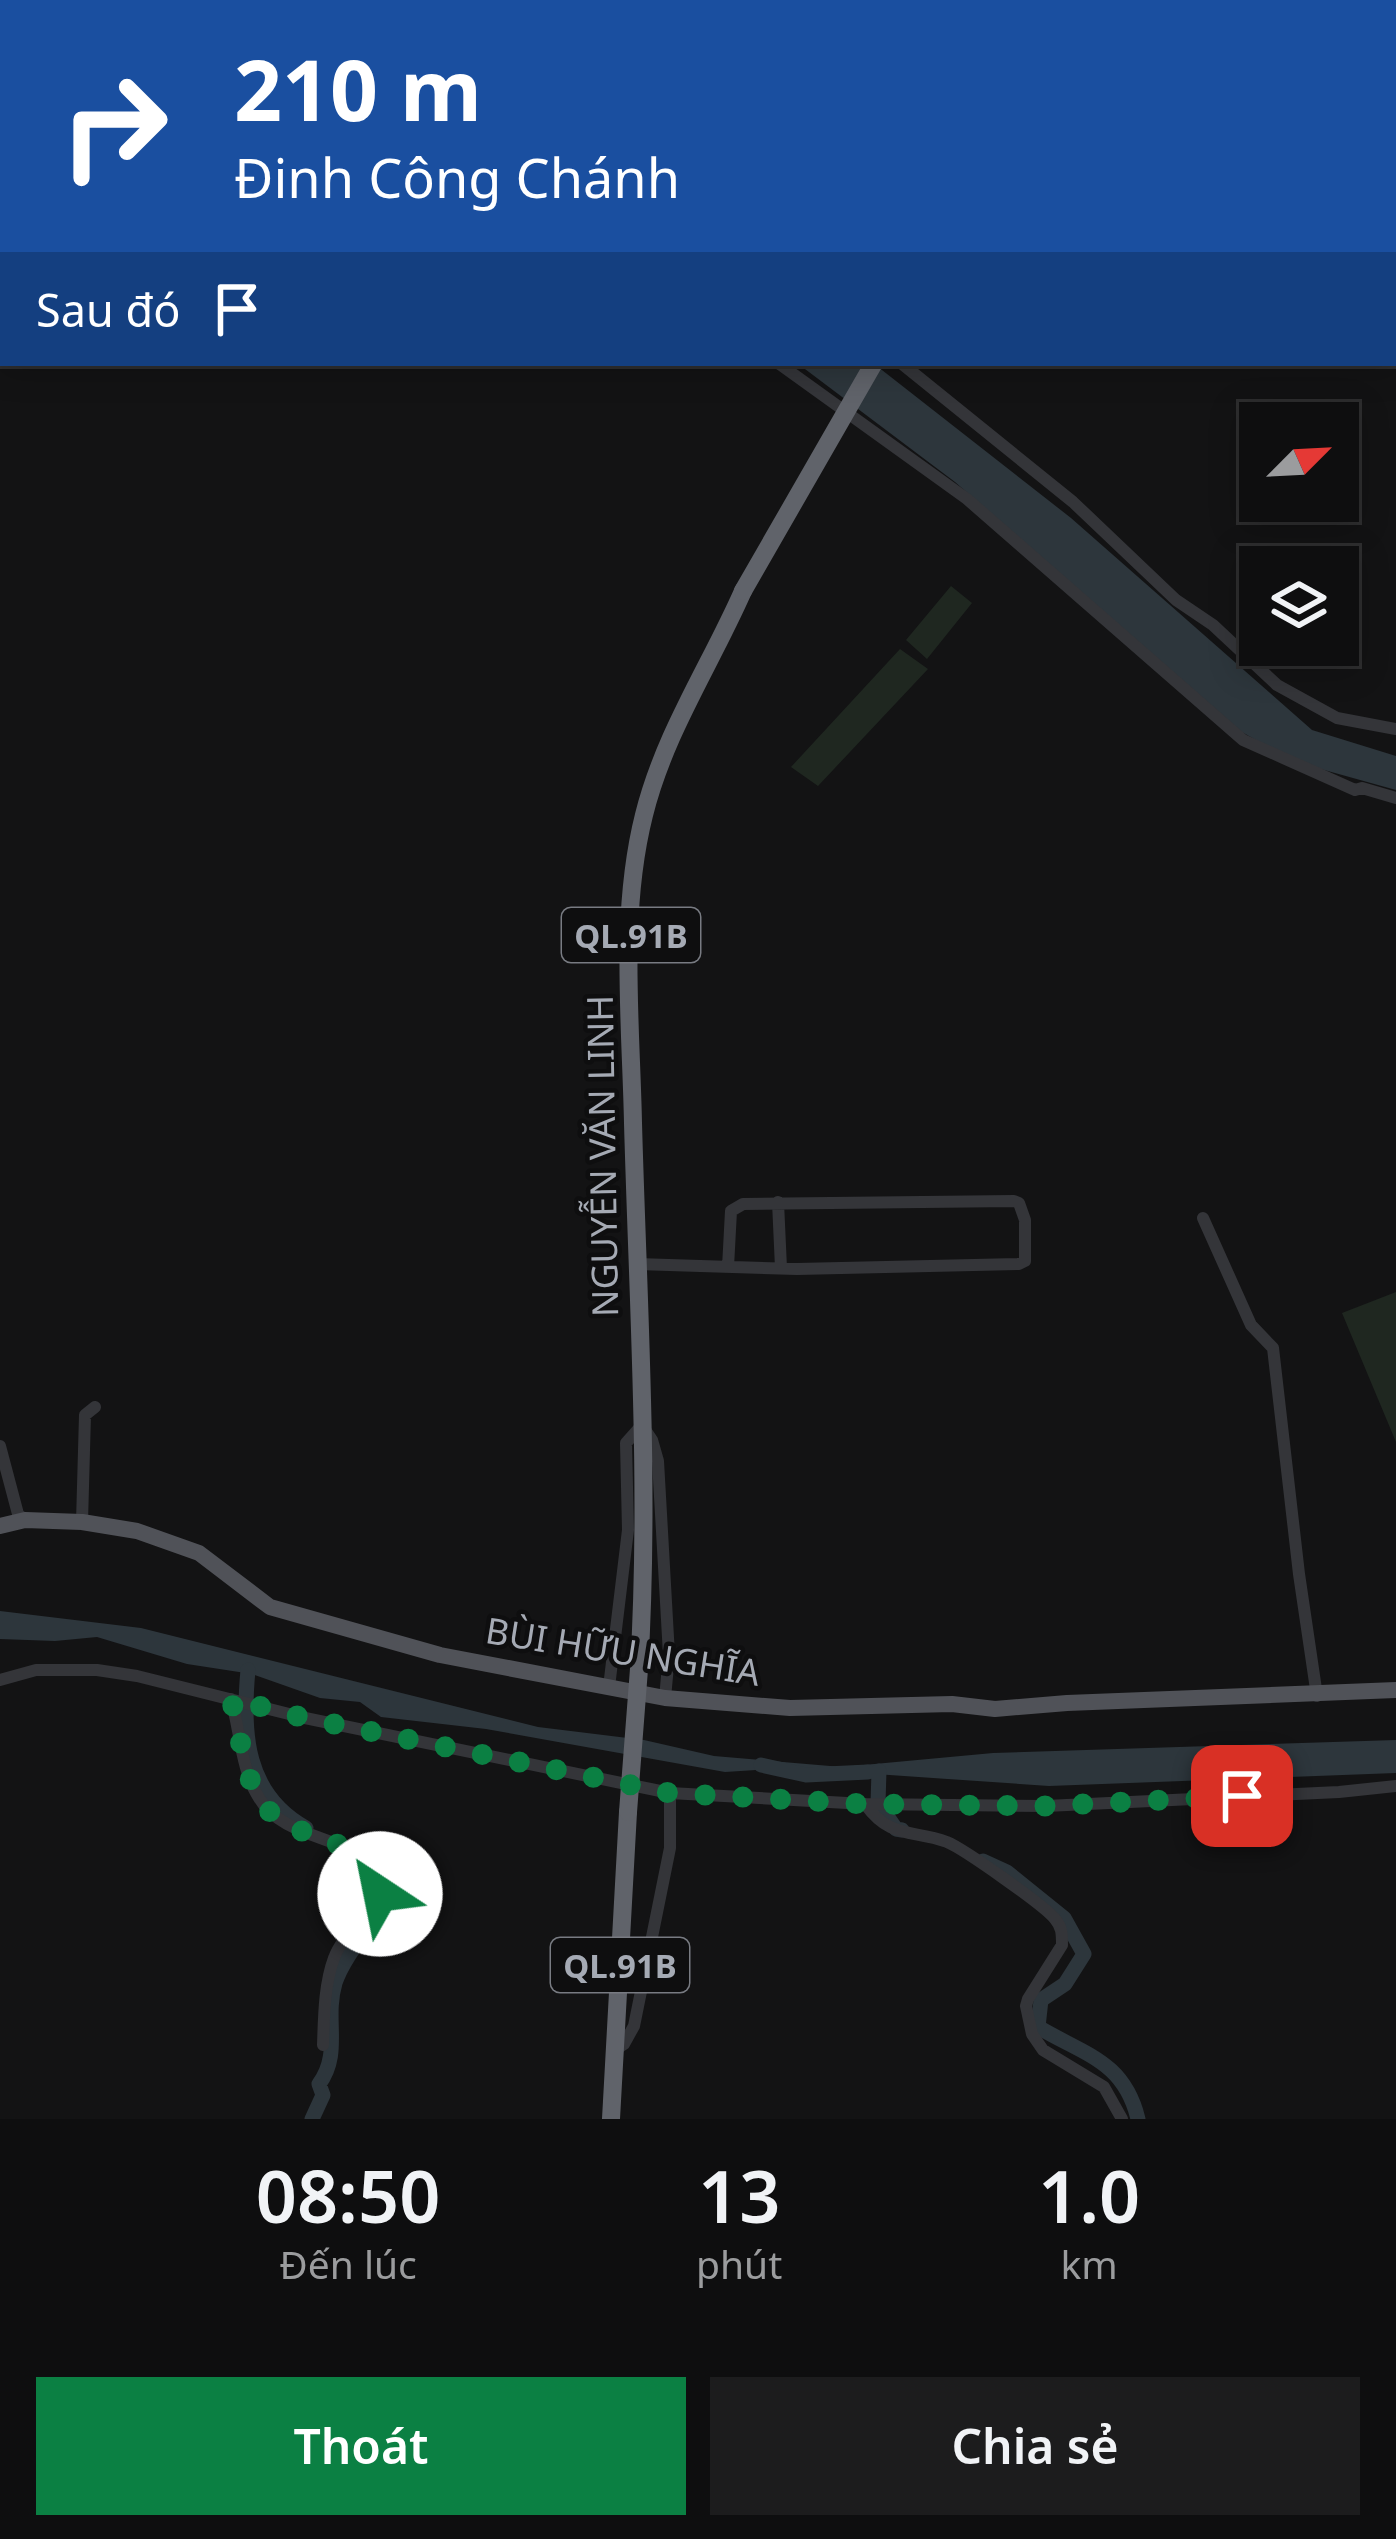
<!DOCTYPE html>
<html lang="vi">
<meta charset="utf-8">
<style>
body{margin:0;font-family:"Noto Sans",sans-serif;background:#1c1c1d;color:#f1f3f6;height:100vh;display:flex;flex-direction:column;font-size:45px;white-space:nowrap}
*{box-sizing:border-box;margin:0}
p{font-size:39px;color:#9b9c9e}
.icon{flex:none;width:66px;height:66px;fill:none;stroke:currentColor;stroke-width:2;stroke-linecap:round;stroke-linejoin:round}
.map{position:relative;height:2119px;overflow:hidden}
.details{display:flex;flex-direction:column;background:#0e0e0f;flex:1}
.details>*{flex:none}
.top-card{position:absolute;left:0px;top:0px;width:1398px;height:366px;box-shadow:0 6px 30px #0003,0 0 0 3px #2e2e2f;background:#1a4fa0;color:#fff;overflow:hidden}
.needle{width:78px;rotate:66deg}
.tools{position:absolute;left:1239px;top:402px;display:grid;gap:24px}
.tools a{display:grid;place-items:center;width:120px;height:120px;border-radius:0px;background:#0e0e0f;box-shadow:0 6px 30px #0003,0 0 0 3px #2e2e2f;font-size:60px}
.pin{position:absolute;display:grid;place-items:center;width:102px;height:102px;color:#fff;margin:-51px;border-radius:24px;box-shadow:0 6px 18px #0006}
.me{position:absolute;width:132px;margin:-66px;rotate:326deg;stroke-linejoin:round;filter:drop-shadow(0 0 9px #0008)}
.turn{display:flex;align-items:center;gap:42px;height:252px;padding:0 36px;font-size:54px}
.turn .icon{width:156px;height:156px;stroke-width:2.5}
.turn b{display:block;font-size:84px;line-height:102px}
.then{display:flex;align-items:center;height:114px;padding:0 36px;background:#0003;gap:24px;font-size:45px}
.eta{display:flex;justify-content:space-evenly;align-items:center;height:204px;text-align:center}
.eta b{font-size:72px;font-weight:600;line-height:84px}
.button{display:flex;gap:24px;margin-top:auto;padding:24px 36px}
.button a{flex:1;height:138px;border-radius:0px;background:#0b8043;color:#fff;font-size:48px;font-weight:600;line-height:138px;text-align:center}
.button a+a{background:#1c1c1d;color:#f1f3f6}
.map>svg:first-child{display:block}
.green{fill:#1f2720}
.water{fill:#2d363c}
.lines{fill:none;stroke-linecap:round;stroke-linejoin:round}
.canal{stroke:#2d363c;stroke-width:9}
.river{stroke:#2d363c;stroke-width:15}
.minor{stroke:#343539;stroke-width:12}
.major{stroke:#505258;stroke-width:16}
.highway{stroke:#60636a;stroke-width:18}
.highway-bridge{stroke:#60636a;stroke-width:18}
.route{stroke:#0b8043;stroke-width:21;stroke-dasharray:0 37.8}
.labels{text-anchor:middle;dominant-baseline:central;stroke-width:9;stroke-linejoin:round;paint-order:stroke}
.shield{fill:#0e0e0f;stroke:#787b82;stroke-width:3}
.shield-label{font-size:33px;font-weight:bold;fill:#a5aab4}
.street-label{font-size:36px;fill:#a5aab4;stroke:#0e0e0f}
</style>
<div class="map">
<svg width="1396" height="2119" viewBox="0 0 1396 2119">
<rect width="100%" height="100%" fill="#131314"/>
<!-- green -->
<path class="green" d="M951,586L972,603L927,659L906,640Z
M900,649L928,669L818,786L791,767Z
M1396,1292V1442L1342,1313Z"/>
<!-- water -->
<path class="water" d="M797,363H873L1071,518L1312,730L1396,756V790L1292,761L1242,732L955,482Z
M0,1611L141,1628L538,1727L644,1740L714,1756L842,1767L993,1753L1396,1740V1773L1049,1786L788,1768L725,1772L486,1729L381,1717L360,1702L320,1698L252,1674L187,1664L97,1637L55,1641L0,1639Z"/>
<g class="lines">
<!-- canal -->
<path class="canal" d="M1014,3L1016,0
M1223,3V0"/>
<!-- river -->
<path class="river" d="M248,1670C242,1733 245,1794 306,1828
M761,1765L806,1775L868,1772
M879,1771L878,1803L896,1829L902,1830
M983,1861L1007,1872L1064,1918L1084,1954L1065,1984L1041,2000L1038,2027C1085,2055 1124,2061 1138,2119
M312,2119L323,2095L319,2084C342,2053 324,2020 335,1983C346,1950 379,1920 395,1886L384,1865L365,1857"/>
<!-- minor -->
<path class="minor" d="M275,0L279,3
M414,0L416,3
M778,363L967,499L1243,740L1355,790L1362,788L1396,798
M901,363L1073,502L1176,600L1213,625L1277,685L1337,718L1396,729
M778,1202L781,1268
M1203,1218L1251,1325L1273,1348L1299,1574L1317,1696
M637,1264L797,1269L1019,1264L1025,1261V1220L1019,1203L1014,1201L743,1204L731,1211L728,1267
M0,1446L18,1514L25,1520
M82,1522L85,1415L95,1407
M0,1680L36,1670H97L137,1676L305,1718L670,1793L865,1804L1046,1806L1339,1792L1396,1786
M609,1687L628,1530L626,1443L642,1425L652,1440L658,1461L669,1655L665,1698
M231,1699C240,1730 241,1770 259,1798C285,1843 359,1835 384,1877C384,1903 344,1930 334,1958C324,1985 324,2017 323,2045
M865,1804C891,1840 912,1829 947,1842C964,1849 1045,1906 1055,1919C1062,1927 1062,1934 1062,1945L1028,1999L1026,2006L1032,2034L1043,2050L1104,2087L1122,2119
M615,2050L624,2044L634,2026L670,1848V1793"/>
<!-- major -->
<path class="major" d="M0,1526L25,1520L82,1522L137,1531L199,1553L270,1607L440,1655L665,1698L790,1708L952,1704L995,1709L1067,1703L1396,1690"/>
<!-- highway -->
<path class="highway" d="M1084,3L1086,0
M639,1669C650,1488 638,1305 633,1123C631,1023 619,914 644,815C664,734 710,666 743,591
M611,2119L628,1812"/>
<!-- highway-bridge -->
<path class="highway-bridge" d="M743,591L874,363
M628,1812L639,1669"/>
</g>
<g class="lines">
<!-- route -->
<path class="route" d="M380,1894L384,1877C359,1835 285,1843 259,1798C242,1770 240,1730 231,1699L305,1718L670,1793L865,1804L1046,1806L1242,1796"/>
</g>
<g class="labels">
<!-- shield labels -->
<g class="shield">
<rect x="562" y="908" width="138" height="54" rx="9"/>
<rect x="551" y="1938" width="138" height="54" rx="9"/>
</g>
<g class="shield-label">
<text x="631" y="935">QL.91B</text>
<text x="620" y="1965">QL.91B</text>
</g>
<!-- street labels -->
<g class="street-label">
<text transform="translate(602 1156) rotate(-91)">NGUYỄN VĂN LINH</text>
<text transform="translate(623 1651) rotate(9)">BÙI HỮU NGHĨA</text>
</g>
</g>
</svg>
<div class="tools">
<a><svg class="needle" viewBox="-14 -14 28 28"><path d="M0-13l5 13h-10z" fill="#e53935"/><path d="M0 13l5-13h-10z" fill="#9b9c9e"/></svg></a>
<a><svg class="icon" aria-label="layers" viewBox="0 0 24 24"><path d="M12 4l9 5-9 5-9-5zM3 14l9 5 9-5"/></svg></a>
</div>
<div class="pin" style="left:1242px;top:1796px;background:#d93025"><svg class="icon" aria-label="arrive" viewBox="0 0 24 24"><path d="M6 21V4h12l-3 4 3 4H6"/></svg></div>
<svg class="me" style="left:380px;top:1894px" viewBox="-20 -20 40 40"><circle r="19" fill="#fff"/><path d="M0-13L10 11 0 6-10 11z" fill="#0b8043"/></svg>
<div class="top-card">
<div class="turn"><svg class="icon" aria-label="right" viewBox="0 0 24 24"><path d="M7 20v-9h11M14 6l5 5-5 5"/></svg><div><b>210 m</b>Đinh Công Chánh</div></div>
<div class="then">Sau đó<svg class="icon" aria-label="arrive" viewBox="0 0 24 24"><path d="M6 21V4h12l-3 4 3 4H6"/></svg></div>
</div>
</div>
<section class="details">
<div class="eta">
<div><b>08:50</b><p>Đến lúc</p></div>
<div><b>13</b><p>phút</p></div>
<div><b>1.0</b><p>km</p></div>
</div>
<div class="button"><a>Thoát</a><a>Chia sẻ</a></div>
</section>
